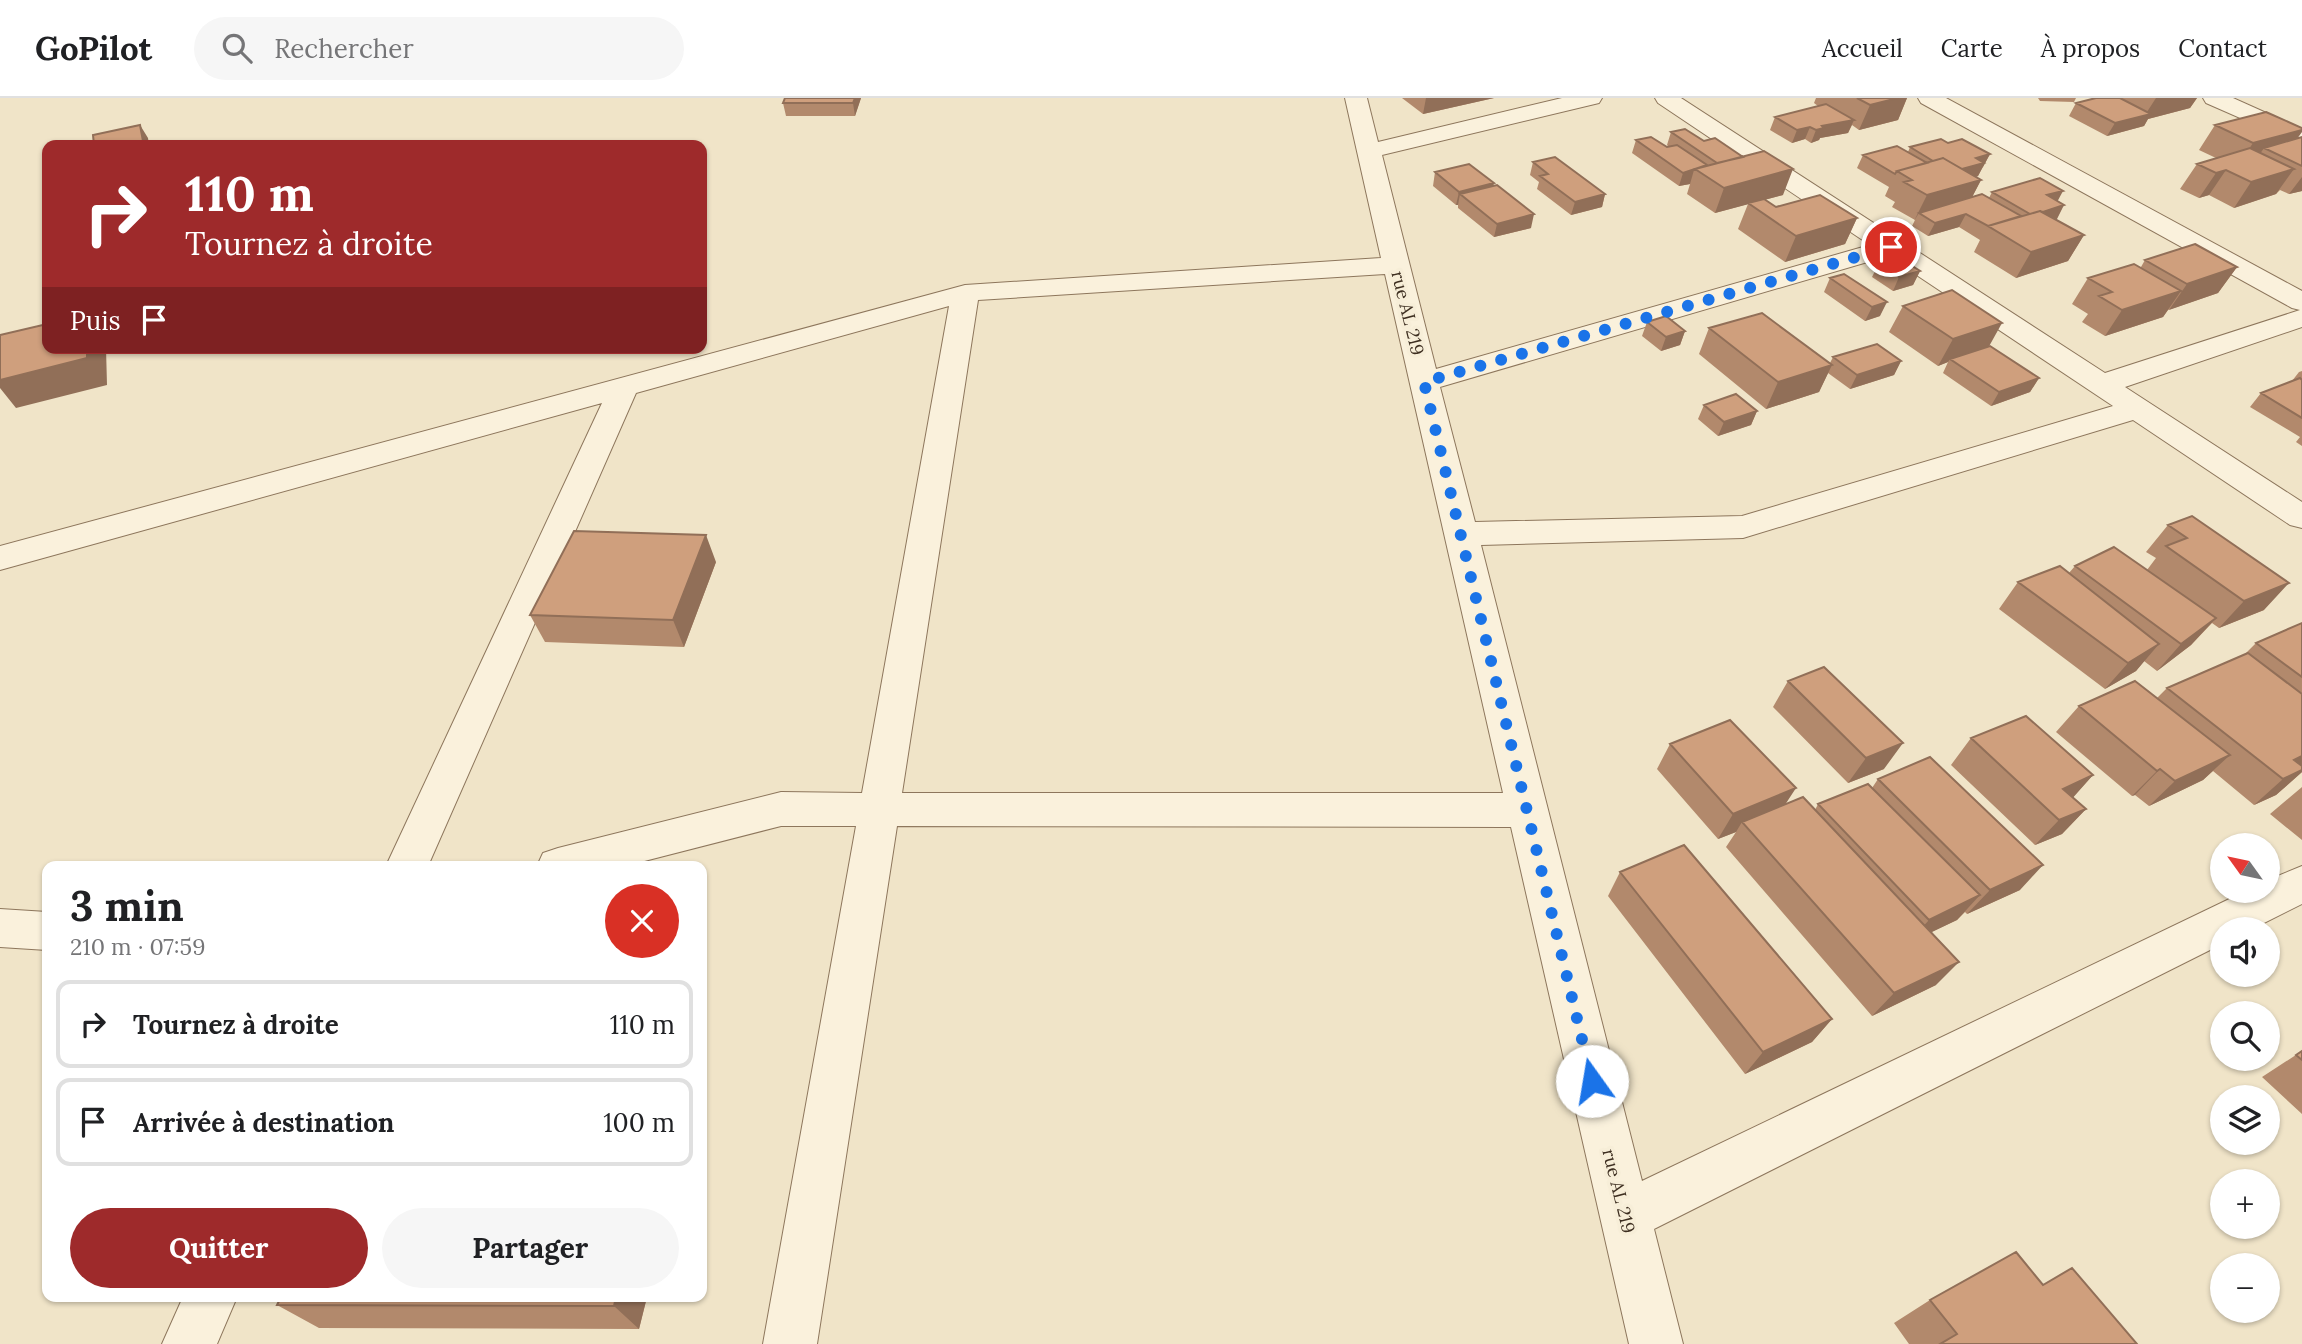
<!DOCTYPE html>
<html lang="fr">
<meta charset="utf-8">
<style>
body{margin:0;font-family:Lora,serif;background:#f6f6f6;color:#202124;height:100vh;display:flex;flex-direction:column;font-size:26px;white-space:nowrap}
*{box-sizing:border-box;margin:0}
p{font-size:23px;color:#757577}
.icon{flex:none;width:38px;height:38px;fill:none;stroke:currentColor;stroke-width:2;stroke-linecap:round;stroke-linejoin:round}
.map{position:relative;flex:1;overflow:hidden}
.details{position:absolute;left:42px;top:763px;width:665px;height:441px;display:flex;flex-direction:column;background:#fff;border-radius:14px;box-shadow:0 2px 5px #0004}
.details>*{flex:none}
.hud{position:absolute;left:42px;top:42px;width:665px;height:214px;border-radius:14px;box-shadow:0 2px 5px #0004;background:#9e2a2b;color:#fff;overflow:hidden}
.needle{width:46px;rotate:303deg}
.buttons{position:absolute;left:2210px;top:735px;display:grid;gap:14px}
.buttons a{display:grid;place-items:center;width:70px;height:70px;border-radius:50%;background:#fff;box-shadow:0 2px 5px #0004;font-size:35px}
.pin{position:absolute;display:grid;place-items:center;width:60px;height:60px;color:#fff;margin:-30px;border:4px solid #fff;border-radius:50%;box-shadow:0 2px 7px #0007}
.me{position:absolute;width:77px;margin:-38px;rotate:347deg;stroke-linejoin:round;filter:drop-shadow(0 0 5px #0008)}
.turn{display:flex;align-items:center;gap:24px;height:147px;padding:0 28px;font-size:32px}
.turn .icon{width:91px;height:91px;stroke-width:2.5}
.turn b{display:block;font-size:49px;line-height:60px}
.then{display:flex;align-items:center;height:66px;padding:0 28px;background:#0003;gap:14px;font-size:26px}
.round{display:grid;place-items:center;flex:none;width:74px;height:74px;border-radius:37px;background:#f6f6f6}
.overview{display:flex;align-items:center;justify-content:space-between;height:119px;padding:0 28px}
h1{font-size:42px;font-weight:700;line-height:52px}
.action{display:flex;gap:14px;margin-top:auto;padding:14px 28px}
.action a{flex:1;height:80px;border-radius:42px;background:#9e2a2b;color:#fff;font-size:28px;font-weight:700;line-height:80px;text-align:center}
.action a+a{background:#f6f6f6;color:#202124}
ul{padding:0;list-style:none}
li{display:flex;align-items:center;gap:21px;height:88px;margin:0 14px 10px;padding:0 14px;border:4px solid #e0e0e0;border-radius:14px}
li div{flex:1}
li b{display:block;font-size:26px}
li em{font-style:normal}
header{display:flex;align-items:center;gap:42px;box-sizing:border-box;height:98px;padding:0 35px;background:#fff;border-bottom:2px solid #e0e0e0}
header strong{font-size:33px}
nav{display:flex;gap:38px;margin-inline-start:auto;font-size:24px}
.search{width:490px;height:63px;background:#f6f6f6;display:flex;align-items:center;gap:18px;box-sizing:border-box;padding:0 24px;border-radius:38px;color:#757577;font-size:26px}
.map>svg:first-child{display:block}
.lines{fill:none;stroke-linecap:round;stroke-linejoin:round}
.street-casing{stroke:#8d765c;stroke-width:2}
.street{fill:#faf1dc;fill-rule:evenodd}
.wall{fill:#b2896c}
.shaded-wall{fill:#916f58}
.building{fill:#cf9f7d;stroke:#916f58;stroke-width:2}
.route{stroke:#1a73e8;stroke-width:12;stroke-dasharray:0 21.6}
.labels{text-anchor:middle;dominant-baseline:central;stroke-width:7;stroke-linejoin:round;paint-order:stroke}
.street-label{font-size:18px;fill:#3d2e20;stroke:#f7eed8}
</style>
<header>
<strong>GoPilot</strong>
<div class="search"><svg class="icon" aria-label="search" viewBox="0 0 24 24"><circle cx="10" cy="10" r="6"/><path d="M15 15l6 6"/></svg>Rechercher</div>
<nav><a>Accueil</a><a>Carte</a><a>À propos</a><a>Contact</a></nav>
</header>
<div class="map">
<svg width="2302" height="1246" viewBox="0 0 2302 1246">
<rect width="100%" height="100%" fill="#f0e4c8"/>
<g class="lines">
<!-- street casing -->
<g class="street-casing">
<path id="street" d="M1345,0H1367L1378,44L1562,0H1602L1599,5L1382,57L1436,271L1870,147L1658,5L1655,0H1681L2105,275L2300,212L2292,210L1921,5L1918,0H1946L2302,193V229L2125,289L2302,404V430L2290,427L2133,322L1743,440L1481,447L1642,1083L2246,793H2268V782L2302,768V806L2252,831H2222V846L1654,1131L1683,1246H1629L1511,729L897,728L817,1246H763L856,728H781L625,768H537L543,755L558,750L781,694L862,695L949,208L636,295L428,768H386L602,305L0,472V448L965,187L1381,160ZM1888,158L2113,308L1742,418L1475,424L1440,289ZM1385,176L1503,695H902L978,202Z
M2203,0H2233L2302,31V47L2206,5Z
M0,811L47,814V852L0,849Z
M183,1199H237L217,1246H162Z"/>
</g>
<!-- street -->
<use href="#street" class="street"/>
</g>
<!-- wall -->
<path class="wall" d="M861,0L855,18H786L783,5Z
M1402,0H1494L1423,16Z
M1816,0H1907L1898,22L1859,32L1852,27L1848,35L1820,40L1819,42L1811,45L1805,41L1792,45L1770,32L1775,19L1818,8L1814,5Z
M2038,0H2076L2074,4L2040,3Z
M2093,0H2197L2190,10L2148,21L2144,28L2107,38L2069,18L2076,5L2094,1Z
M2215,27L2297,40L2302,39V93L2289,96L2280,92L2276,96L2234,110L2209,97L2199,100L2180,91L2197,66L2216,60L2199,52Z
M1671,34L1783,97L1764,102L1776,109L1857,120L1845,146L1785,164L1738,131L1748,106L1715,115L1687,96L1690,86L1679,88L1632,55L1636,42L1667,49H1669L1667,47Z
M1948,45L1990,56L1983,69L1982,70L1978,78L1976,79L1981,82L1972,99L1989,100L1992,94L2057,103V121H2055L2084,137L2068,163L2016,180L1974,154L1980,142L1959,129L1928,138L1912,128L1915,122L1892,109L1895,104L1885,98L1889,89L1857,70L1863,57L1908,54L1910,49Z
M1533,64L1605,96L1602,109L1571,117L1537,91L1539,84L1530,77Z
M1435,74L1493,88L1531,130L1494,139L1458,110V107H1456L1433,88Z
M2145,162L2237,169L2218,195L2168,212L2163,219L2105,238L2082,224L2088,216L2072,206L2088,180L2141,169Z
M1879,165L1920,173L1913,187L1893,193L1872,179Z
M1844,176L1880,218L1865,223L1824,194L1830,180Z
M1903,208L1988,248L2039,280L2030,294L1991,308L1943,275L1948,264L1938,268L1889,234Z
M1647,224L1685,233L1680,247L1661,253L1642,238Z
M1709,230L1830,265L1833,259L1901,263L1894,277L1850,291L1828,275L1819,294L1766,311L1699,256Z
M2302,273V348L2296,344L2300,339L2250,309L2261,295L2292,283L2299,274Z
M1704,307L1757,313L1751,327L1718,338L1698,321Z
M2192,418L2264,512L2219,530L2212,525L2191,547L2157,573L2144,563L2136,573L2105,591L1999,511L2018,484L2069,475L2075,468L2147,472L2156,460L2146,454L2168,427Z
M716,464L684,549L545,544L530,517Z
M2302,525V674L2276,697L2254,707L2213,673L2203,682L2149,708L2135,697L2132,698L2056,634L2079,608L2157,600L2167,590L2244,557L2256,545Z
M1788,583L1884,671L1848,685L1773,609Z
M1971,640L2093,677L2073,699L2086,711L2062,736L2035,747L1951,667Z
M1670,646L1786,706L1815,712L1818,706L1872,690L1878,681L2020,792L1967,816L1965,814L1957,822L1931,834L1936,887L1872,918L1726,749L1736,734L1718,741L1657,671Z
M2302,689V742L2270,716Z
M1620,774L1832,921L1812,944L1745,976L1608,798Z
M2302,953V1016L2262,979Z
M2043,1186L2137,1246H1909L1894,1225L1930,1202Z
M647,1199L639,1231L319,1230L277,1207Z"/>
<!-- shaded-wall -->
<path class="shaded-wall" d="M855,0H861L855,18L853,5Z
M1426,0H1494L1423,16Z
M1898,0H1907L1898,22L1859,32L1870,7Z
M2156,0H2197L2190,10L2148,21L2144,28L2107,38L2115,25L2145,17Z
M1854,22L1848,35L1820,40L1819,42L1811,45L1816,32L1822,28Z
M140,27L148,40L149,47H125Z
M1810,29L1805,41L1792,45L1797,32Z
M2302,32V34L2286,56L2264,50L2253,66L2236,70L2253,45Z
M1990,56L1978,78L1946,87L1952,73L1976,60Z
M1793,71L1783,97L1715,115L1724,90Z
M2294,71L2276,96L2234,110L2251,84Z
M1694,72L1690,86L1679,88L1683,75Z
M2226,72L2209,97L2199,100L2216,75Z
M2302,79V93L2289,96Z
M1981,82L1968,107L1919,115L1914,123L1927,97Z
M1494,85L1491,99L1460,96L1458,107H1456L1459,94Z
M2063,93L2056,106L2047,97Z
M1605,96L1602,109L1571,117L1575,104Z
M2064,107L2057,121L2025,130L2032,117Z
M1534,116L1531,130L1494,139L1497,126Z
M1966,116L1959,129L1928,138L1935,125Z
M1857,120L1845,146L1785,164L1796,138Z
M2084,137L2068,163L2016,180L2031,154Z
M2237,169L2218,195L2169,212L2187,186Z
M1920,173L1913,187L1893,193L1899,179Z
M2181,193L2163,219L2105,238L2122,212Z
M1887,204L1880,218L1865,223L1872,209Z
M2002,225L1987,252L1950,261L1948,264L1938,268L1953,241Z
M1685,233L1680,247L1661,253L1666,239Z
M87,250H106L107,287L16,310L0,290V282Z
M1901,263L1894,277L1850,291L1857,277Z
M1832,267L1819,294L1766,311L1778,284Z
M2039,280L2030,294L1991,308L1999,294Z
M1757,313L1751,327L1718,338L1724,324Z
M706,437L716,464L684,549L673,522Z
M2289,485L2264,512L2219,530L2244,503Z
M2216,520L2191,547L2157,573L2181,546Z
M2159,546L2136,573L2105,591L2128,565Z
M1903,645L1884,671L1848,685L1866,660Z
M2230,657L2203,682L2149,708L2175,683Z
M2302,658V669L2294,662Z
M2160,671L2135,697L2132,698L2157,673Z
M2302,672V674L2276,697L2254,707L2283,681Z
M2093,677L2070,703L2063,691Z
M1796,690L1779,716L1742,724L1736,734L1718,741L1733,716Z
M2086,711L2062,736L2035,747L2059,722Z
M2043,767L2020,792L1967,816L1990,792Z
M1980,797L1957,822L1907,846L1929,822Z
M1959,864L1936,887L1872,918L1894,895Z
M1832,921L1812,944L1745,976L1763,954Z
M616,1199H647L639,1231L614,1208Z"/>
<!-- building -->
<path class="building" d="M785,0H855L853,5H783Z
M1857,0H1898L1870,7Z
M2096,0H2120L2151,16L2115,25L2076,5Z
M1826,6L1854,22L1822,28L1824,30L1816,32L1810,29L1797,32L1775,19Z
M2266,14L2302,30V32L2253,45L2215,27Z
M140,27L143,43L125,47H94L93,37Z
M1685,31L1704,43L1715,40L1743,59L1717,65L1671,34Z
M1651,39L1667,49L1677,47L1707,67L1683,75L1636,42Z
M2302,39V68L2264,50Z
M1941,41L1948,45L1962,41L1990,56L1976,60L1984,65L1962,71L1943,60L1933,63L1910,49Z
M1897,48L1927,65L1897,73L1895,76L1863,57Z
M2250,50L2294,71L2251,84L2226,72L2216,75L2197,66Z
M1764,53L1793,71L1724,90L1695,71Z
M1555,59L1605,96L1575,104L1540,78L1548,76L1533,64Z
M1943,60L1981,82L1927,97L1904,84L1912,82L1897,73Z
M1469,66L1494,85L1459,94L1435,74Z
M2040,80L2063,93L2047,97L2064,107L2043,114L2040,113L2030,116L1992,94Z
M1497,87L1534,116L1497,126L1460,96Z
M1982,96L2021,118L1988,128L1966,116L1935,125L1919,115Z
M1820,97L1857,120L1796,138L1748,105L1764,101L1776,109Z
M2040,113L2084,137L2031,154L1988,128Z
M2195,146L2237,169L2187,186L2145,162Z
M1898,159L1920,173L1899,179L1879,165Z
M2134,166L2181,193L2122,212L2099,198L2112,194L2088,180Z
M1844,176L1887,204L1872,209L1830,180Z
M1952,192L2002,225L1953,241L1903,208Z
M1762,215L1832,267L1778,284L1709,230Z
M1666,218L1685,233L1666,239L1647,224Z
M47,226V250H87V260L0,282V237Z
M1877,246L1901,263L1857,277L1833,259Z
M1990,248L2039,280L1999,294L1950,261Z
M2300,280L2302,282V320L2261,295Z
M1736,296L1757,313L1724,324L1704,307Z
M2192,418L2289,485L2244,503L2166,448L2187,440L2168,427Z
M574,433L706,437L673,522L530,517Z
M2114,449L2216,520L2181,546L2075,468Z
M2060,468L2159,546L2128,565L2018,484Z
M2302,525V579L2256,545Z
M2248,555L2302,596V658L2294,662L2302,668V672L2283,681L2167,590Z
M1824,569L1903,645L1866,660L1788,583Z
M2135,583L2230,657L2175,683L2160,671L2157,673L2079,608Z
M2026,618L2093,677L2063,691L2086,711L2059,722L1971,640Z
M1730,622L1796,690L1733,716L1670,646Z
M1930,659L2043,767L1990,792L1878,681Z
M1868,686L1980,797L1929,822L1818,706Z
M1803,699L1959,864L1894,895L1742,724Z
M1684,747L1832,921L1763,954L1620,774Z
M2302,953V962L2296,957Z
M2016,1154L2043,1187L2072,1170L2137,1246H1940L1957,1236L1930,1202Z
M281,1199H616L614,1208L277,1207Z"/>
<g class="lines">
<!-- route -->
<path class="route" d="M1592,983L1424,284L1891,149"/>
</g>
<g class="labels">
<!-- street labels -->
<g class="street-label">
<text transform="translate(1408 215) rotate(76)">rue AL 219</text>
<text transform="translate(1619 1093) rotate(76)">rue AL 219</text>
</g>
</g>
</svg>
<div class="buttons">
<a><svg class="needle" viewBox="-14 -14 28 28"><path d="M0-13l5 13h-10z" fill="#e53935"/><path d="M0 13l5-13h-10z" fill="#757577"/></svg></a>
<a><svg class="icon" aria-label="sound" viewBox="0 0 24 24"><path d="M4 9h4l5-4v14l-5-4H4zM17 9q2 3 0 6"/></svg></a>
<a><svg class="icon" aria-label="search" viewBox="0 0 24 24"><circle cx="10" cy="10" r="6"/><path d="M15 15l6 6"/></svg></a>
<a><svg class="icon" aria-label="layers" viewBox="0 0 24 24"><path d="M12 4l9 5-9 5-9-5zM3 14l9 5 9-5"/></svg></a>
<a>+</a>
<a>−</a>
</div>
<div class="pin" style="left:1891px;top:149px;background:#d93025"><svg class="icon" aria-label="arrive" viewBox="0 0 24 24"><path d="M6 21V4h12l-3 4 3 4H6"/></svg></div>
<svg class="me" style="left:1592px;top:983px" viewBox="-20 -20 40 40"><circle r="19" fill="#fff"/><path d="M0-13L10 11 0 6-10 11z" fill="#1a73e8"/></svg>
<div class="hud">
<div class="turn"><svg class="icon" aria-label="right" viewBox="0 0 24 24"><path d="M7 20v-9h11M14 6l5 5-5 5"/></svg><div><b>110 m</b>Tournez à droite</div></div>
<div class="then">Puis<svg class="icon" aria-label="arrive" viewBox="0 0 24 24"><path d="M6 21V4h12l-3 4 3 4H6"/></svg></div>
</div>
<section class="details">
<div class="overview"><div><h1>3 min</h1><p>210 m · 07:59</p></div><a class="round" style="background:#d93025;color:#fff"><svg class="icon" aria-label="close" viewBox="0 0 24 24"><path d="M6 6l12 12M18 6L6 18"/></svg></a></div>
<ul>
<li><svg class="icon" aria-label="right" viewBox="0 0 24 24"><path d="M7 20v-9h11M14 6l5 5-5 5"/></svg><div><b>Tournez à droite</b></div><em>110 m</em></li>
<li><svg class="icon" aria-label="arrive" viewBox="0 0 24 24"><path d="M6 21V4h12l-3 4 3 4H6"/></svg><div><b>Arrivée à destination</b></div><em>100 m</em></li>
</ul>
<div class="action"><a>Quitter</a><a>Partager</a></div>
</section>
</div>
